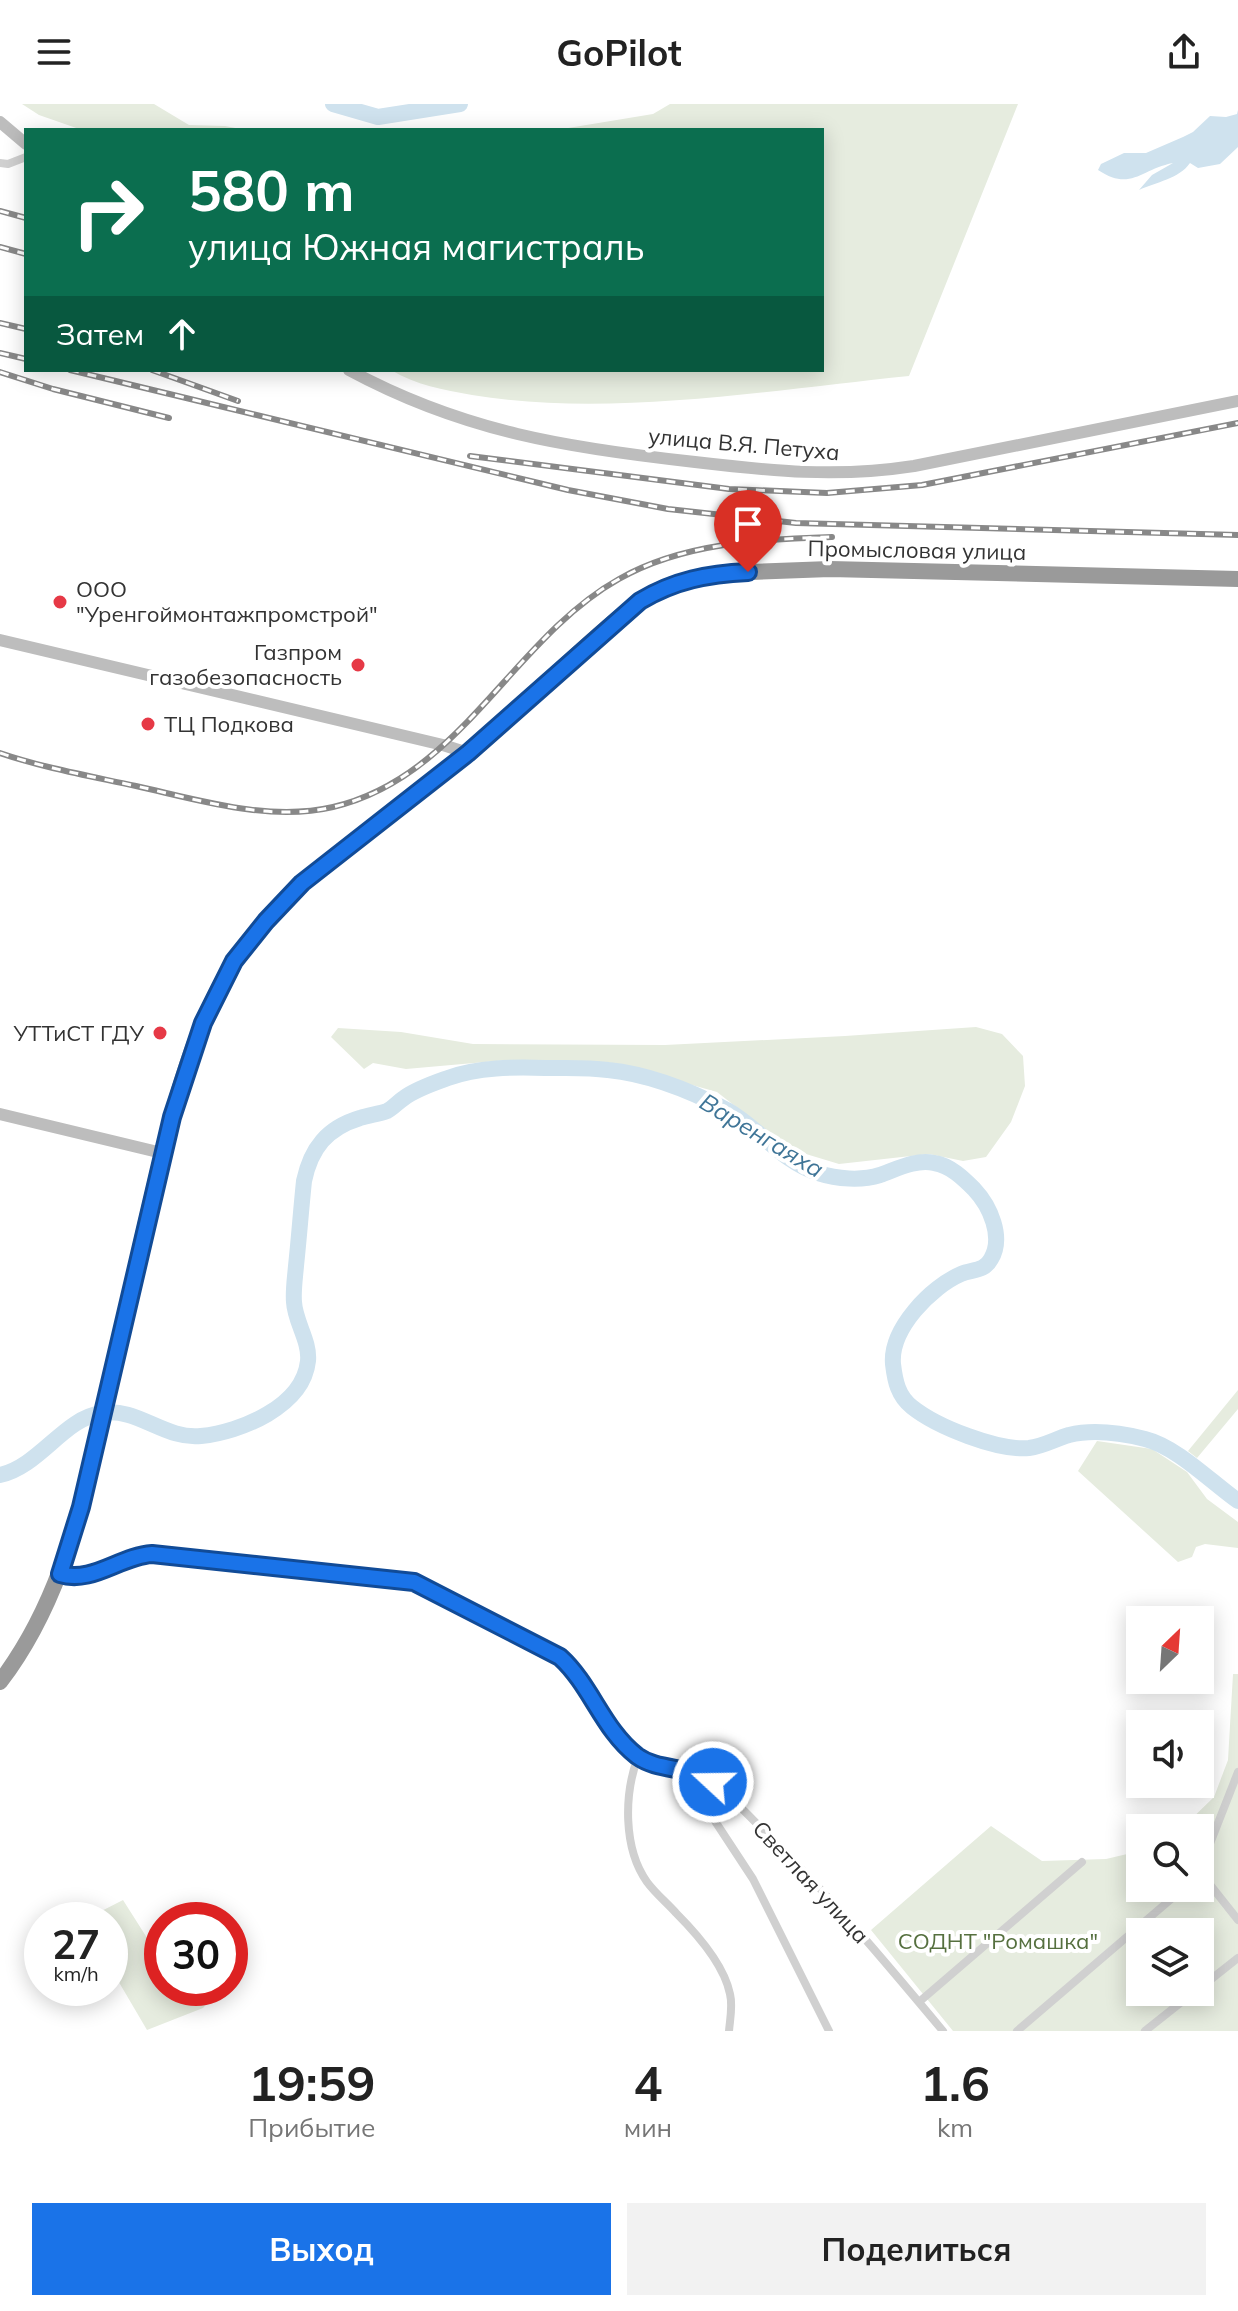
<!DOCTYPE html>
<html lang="ru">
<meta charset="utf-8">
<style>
body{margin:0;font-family:Mulish,sans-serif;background:#f2f2f2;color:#222;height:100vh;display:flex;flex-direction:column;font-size:30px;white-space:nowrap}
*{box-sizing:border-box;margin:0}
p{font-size:26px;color:#767676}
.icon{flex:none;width:44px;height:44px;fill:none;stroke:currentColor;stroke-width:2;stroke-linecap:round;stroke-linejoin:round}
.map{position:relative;height:1927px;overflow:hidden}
.sheet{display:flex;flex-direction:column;background:#fff;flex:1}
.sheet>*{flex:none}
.banner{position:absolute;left:24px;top:24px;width:800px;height:244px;border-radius:0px;box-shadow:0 4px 20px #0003;background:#0b6e4f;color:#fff;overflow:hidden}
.needle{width:52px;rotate:25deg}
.controls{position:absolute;left:1126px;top:1502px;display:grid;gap:16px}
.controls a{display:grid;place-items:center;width:88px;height:88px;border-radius:0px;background:#fff;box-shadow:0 4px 20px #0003;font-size:40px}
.speed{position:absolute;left:24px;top:1798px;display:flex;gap:16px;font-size:40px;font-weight:700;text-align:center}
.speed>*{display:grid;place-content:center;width:104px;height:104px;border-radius:50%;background:#fff;box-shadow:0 4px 20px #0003;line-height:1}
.speed small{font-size:20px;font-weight:400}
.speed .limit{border:12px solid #d22;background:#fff;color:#111}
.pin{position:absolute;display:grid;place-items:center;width:68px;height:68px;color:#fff;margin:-82px -34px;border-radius:50% 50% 50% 0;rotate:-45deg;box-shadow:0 0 8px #0007}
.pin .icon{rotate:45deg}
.me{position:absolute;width:88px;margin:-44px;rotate:291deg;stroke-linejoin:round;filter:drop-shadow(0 0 6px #0008)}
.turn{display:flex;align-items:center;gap:28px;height:168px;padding:0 32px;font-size:36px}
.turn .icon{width:104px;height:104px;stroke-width:2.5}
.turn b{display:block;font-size:56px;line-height:68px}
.then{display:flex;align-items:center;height:76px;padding:0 32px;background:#0003;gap:16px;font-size:30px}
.eta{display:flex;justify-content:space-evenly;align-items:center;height:136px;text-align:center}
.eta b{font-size:48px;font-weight:700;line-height:56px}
.button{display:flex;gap:16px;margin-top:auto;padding:16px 32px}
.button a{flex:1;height:92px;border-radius:0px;background:#1a73e8;color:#fff;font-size:32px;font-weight:700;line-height:92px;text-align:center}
.button a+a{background:#f2f2f2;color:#222}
header{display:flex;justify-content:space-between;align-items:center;height:104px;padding:0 32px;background:#fff;font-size:36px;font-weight:700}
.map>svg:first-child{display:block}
.green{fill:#e6ecdf;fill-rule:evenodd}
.water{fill:#cfe2ee}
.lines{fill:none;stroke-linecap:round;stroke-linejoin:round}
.river{stroke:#cfe2ee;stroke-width:16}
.street{stroke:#d0d0d0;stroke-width:8}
.secondary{stroke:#bdbdbd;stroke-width:12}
.highway{stroke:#9a9a9a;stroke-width:16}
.rail-casing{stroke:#888;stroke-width:6}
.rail{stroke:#fff;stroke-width:3;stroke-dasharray:9;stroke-linecap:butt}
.route-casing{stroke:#114b97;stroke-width:20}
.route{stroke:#1a73e8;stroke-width:14}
.poi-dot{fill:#e63946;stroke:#fff;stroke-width:3}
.labels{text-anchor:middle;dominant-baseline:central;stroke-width:8;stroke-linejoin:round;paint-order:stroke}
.street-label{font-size:22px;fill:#333;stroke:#fff}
.poi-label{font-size:22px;fill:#333;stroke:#fff;text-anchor:start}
.park-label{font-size:22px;fill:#56703f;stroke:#fff}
.water-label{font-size:24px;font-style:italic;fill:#3f7597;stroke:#fff}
</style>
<header><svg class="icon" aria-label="menu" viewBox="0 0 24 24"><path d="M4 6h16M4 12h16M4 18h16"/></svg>GoPilot<svg class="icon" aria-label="share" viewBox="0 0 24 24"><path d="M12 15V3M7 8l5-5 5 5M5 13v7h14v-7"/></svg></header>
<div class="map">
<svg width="1238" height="1927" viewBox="0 0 1238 1927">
<rect width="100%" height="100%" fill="#fff"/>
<!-- green -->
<path class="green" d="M22,0H154L189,21L225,22L246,26H82L39,11Z
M670,0H1018L909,272C770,286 609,314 472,291C443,286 416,281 391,266H822V26H556L653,10Z
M976,923L1002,930L1023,952L1025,982L1011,1018L986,1053L963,1057L929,1050L839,1060L806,1050L767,1027L717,988L617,960L508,956L406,965L373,959L364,965L331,933L338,924L401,928L473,940L665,941L845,932Z
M1238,1286V1305L1197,1354L1188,1347Z
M1097,1337L1152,1345L1187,1368L1207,1395L1238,1418V1444L1205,1440L1196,1443L1192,1453L1178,1458L1078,1367Z
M1233,1570H1238V1927H953L871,1826L991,1722L1042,1757L1106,1755L1140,1747V1784H1200V1724H1182L1214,1693L1228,1656ZM1140,1828H1200V1888H1140Z
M123,1796L149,1837L162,1842V1884H221L203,1904L147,1926L110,1863V1816H84Z"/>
<!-- water -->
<path class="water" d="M1238,6V43L1220,60L1198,64L1190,59C1179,75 1156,78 1139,86L1152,71L1173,59C1141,65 1131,88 1098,66L1101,60L1124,49H1146L1183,33L1193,28L1210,12L1226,13L1237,10Z"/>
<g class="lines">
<!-- river -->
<path class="river" d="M333,0L378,13L460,0
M0,1371C40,1362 64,1314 102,1309C137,1303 165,1336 201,1332C240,1328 303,1303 308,1257C310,1237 295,1218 294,1198C293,1187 295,1174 296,1162C299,1134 301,1106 304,1077C311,1044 327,1024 360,1014C369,1011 379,1010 387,1007C393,1004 398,998 404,994C416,985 434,979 448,974C478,963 514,963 545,964C566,964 587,963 608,966C648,970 691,987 727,1006C759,1024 782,1058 818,1069C837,1075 861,1077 880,1071C897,1065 916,1055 934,1059C950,1061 964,1075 974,1085C990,1102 1004,1133 991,1155C984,1168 972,1165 961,1170C931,1183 890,1225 893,1260C895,1277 898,1292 912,1303C937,1323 998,1347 1029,1344C1044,1342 1055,1335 1069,1331C1094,1325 1121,1329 1145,1335C1177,1343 1211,1378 1238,1397"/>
<!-- street -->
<path class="street" d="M0,59L8,60L26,53
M60,1470C92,1480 120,1452 152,1450L403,1477L425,1484L548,1546C589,1571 599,1624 637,1652C659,1668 690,1660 711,1677C732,1693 750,1713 769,1732C831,1793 887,1860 943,1927
M638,1653C624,1690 623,1744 647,1778C655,1789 667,1799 676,1809C697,1830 724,1860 730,1890C733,1902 730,1915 729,1927
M677,1665L690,1679L753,1775L829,1927
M1200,1765L1238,1668
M1200,1768L1238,1816
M1200,1884L1238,1854
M919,1898L1082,1758
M1017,1927L1184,1784
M1145,1927L1194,1888"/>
<!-- secondary -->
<path class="secondary" d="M0,18L26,40
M349,266C464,328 568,344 695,358C772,367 837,374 914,362L1238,297
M0,536L443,641L468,649
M0,1010L162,1049"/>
<!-- highway -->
<path class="highway" d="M0,1578C54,1507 76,1426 96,1340C115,1256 133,1172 153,1088C170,1016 188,939 224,874C280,775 385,720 470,648C522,604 570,553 623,510L640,497L672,480L725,469L830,465L1238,475"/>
<!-- rail casing -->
<g class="rail-casing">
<path id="rail" d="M0,107L26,114
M0,143L26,150
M0,219L26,225
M0,249L26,255
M70,266L568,386L668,405L796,419L1238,431
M152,266L238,297
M0,268L53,285L169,314
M470,352L729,385L827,389L922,381L1238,319
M0,649C44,664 90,672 136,682C199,696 269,718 333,703C461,673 512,535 619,475C682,439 761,435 832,433"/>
</g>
<!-- rail -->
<use href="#rail" class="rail"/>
</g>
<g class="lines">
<!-- route casing -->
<g class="route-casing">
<path id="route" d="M713,1678C689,1661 659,1668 637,1652C603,1626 591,1581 560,1553L414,1478L152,1450C120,1452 92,1480 60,1470L81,1403L172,1013L203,919L234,857L266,817L302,779L468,649L640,497C675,476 708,470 748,468"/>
</g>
<!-- route -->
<use href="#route" class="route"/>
</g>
<!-- markers -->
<g class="poi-dot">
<circle cx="60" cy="498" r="8"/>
<circle cx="358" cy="561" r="8"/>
<circle cx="148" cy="620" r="8"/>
<circle cx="160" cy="929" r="8"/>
</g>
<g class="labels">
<!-- street labels -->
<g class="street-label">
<text transform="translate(744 340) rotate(5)">улица В.Я. Петуха</text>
<text transform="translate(917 446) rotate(1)">Промысловая улица</text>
<text transform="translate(811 1778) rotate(47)">Светлая улица</text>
</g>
<!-- poi labels -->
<g class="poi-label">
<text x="76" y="485">ООО<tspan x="76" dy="25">"Уренгоймонтажпромстрой"</tspan></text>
<text x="342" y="548" text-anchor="end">Газпром<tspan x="342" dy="25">газобезопасность</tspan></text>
<text x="164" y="620">ТЦ Подкова</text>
<text x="144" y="929" text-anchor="end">УТТиСТ ГДУ</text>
</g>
<!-- park labels -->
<g class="park-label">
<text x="998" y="1837">СОДНТ "Ромашка"</text>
</g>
<!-- water labels -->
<g class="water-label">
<text transform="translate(762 1031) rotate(31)">Варенгаяха</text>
</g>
</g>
</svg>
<div class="controls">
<a><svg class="needle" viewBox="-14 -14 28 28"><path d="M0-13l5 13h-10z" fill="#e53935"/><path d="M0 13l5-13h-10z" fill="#767676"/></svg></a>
<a><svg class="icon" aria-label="sound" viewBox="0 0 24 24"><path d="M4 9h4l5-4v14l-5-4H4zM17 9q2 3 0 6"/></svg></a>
<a><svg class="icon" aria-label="search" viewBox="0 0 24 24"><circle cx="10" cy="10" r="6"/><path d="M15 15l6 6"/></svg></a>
<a><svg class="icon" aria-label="layers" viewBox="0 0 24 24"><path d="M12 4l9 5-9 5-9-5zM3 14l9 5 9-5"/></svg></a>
</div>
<div class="speed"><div>27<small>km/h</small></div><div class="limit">30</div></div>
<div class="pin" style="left:748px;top:468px;background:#d93025"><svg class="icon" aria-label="arrive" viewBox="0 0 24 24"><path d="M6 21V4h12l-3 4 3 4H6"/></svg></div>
<svg class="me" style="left:713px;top:1678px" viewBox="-20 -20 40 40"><circle r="17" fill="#1a73e8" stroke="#fff" stroke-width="3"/><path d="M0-11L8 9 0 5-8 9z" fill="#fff"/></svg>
<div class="banner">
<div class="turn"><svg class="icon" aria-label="right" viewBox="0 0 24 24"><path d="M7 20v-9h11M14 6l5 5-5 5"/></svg><div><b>580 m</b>улица Южная магистраль</div></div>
<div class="then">Затем<svg class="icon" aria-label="ahead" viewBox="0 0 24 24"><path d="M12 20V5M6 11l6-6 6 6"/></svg></div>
</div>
</div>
<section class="sheet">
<div class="eta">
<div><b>19:59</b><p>Прибытие</p></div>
<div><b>4</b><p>мин</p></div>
<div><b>1.6</b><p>km</p></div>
</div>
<div class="button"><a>Выход</a><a>Поделиться</a></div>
</section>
